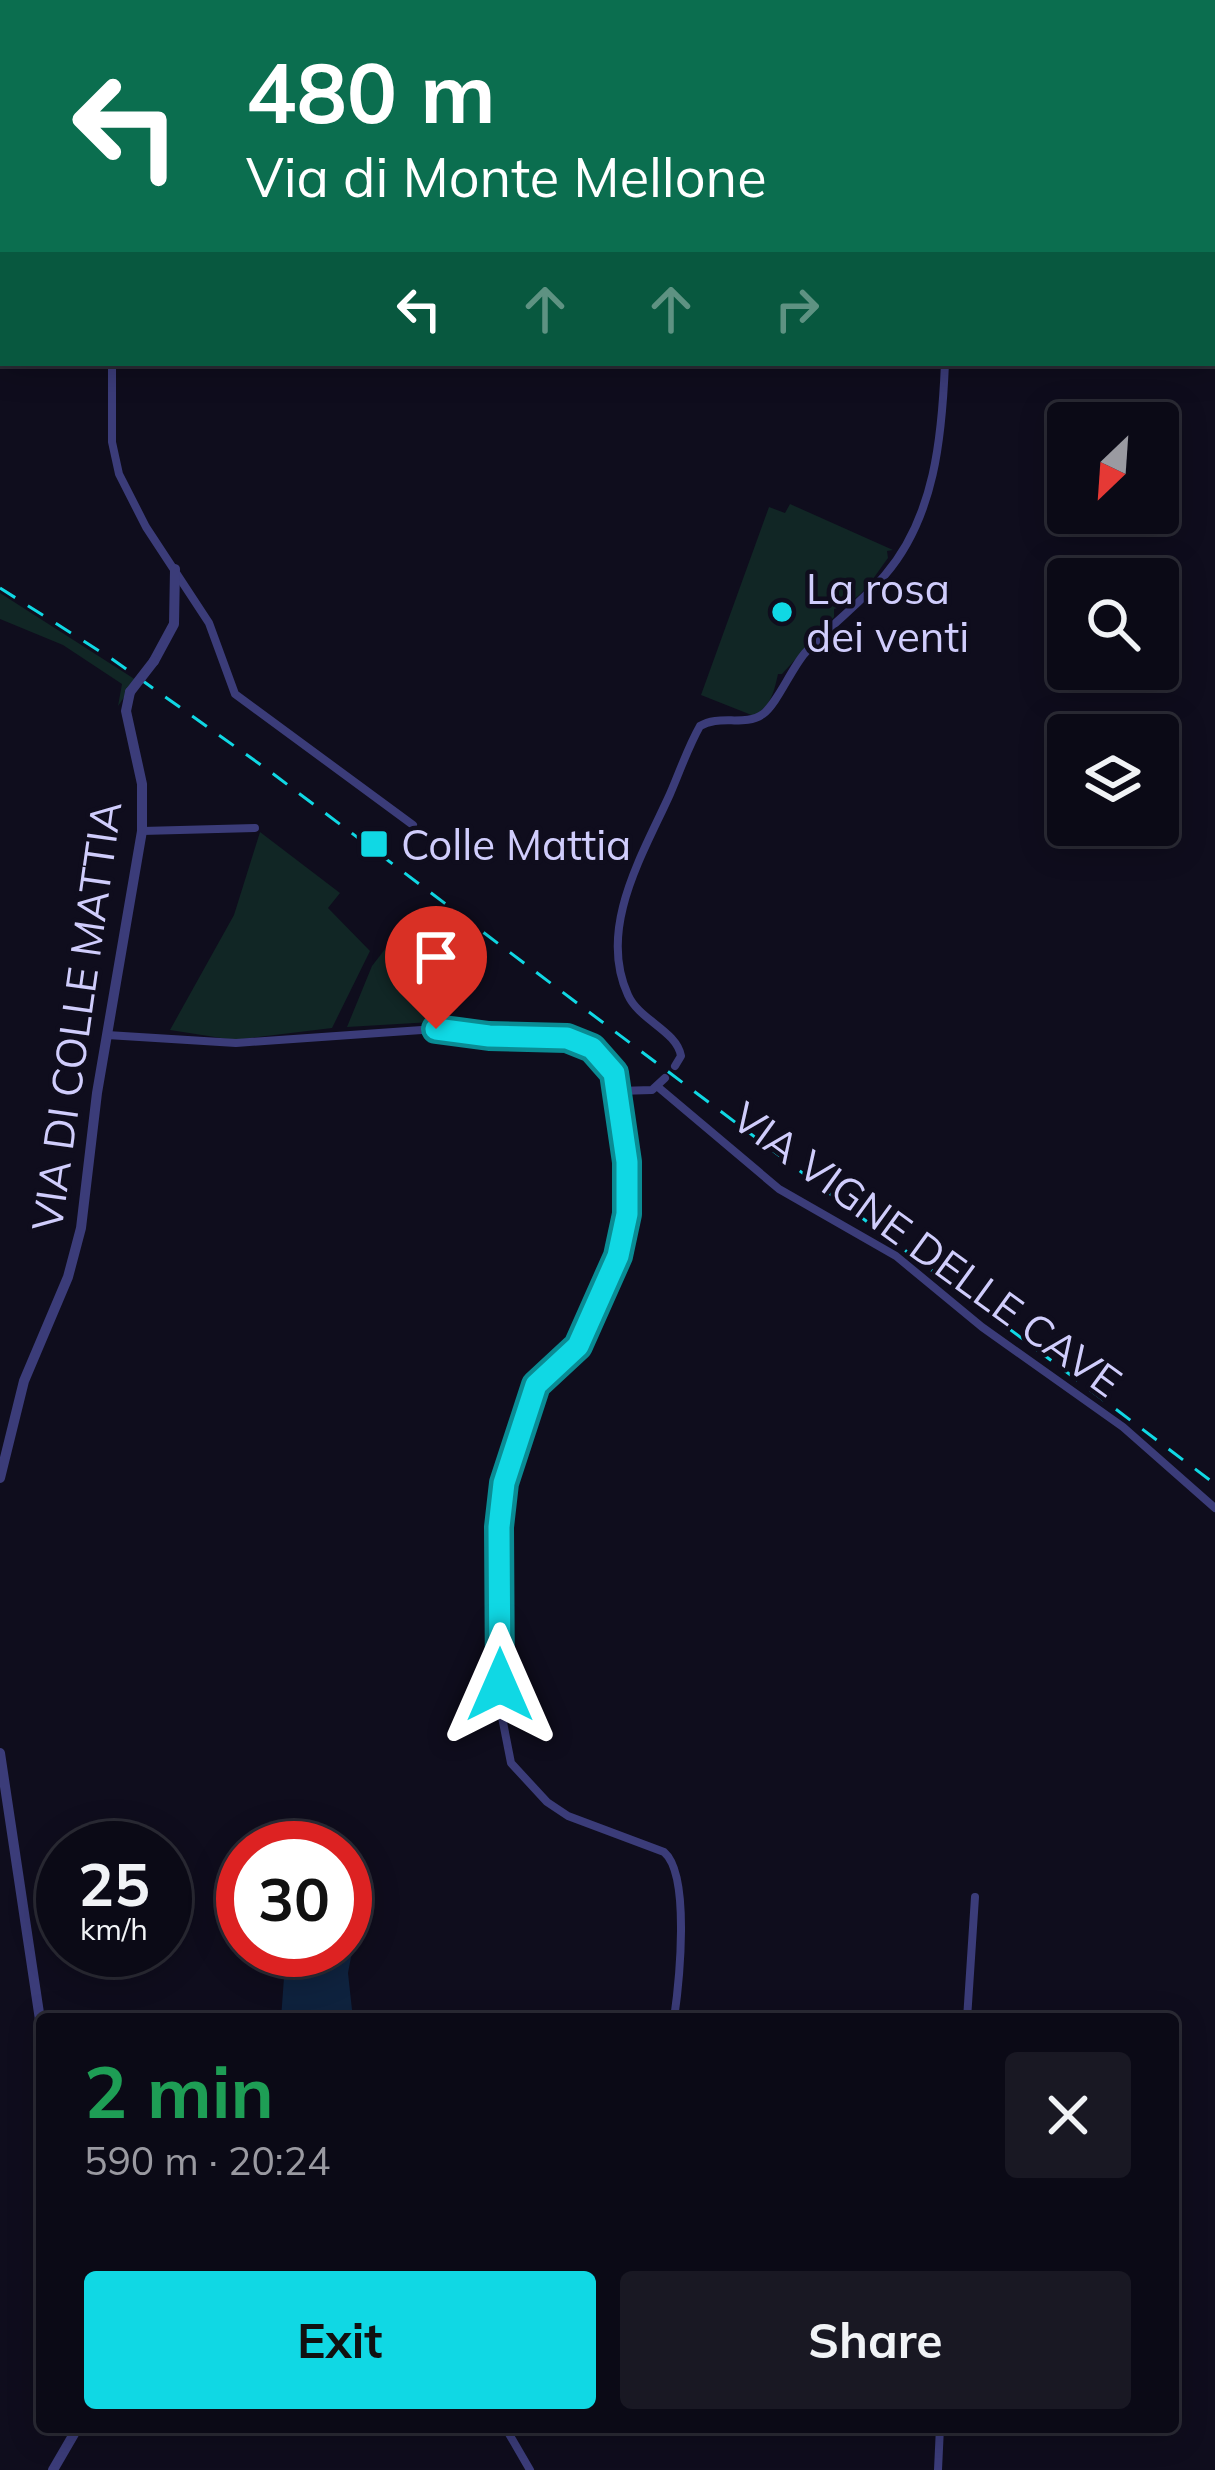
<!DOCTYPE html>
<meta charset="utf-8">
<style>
body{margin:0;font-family:Mulish,sans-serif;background:#191823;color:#f1f3f6;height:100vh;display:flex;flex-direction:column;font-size:45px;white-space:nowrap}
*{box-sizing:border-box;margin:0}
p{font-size:39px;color:#9a9aa1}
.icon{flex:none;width:66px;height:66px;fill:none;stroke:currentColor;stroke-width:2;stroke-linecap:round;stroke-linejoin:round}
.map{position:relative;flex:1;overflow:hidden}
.side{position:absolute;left:36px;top:2013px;width:1143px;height:420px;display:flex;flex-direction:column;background:#0b0a16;border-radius:12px;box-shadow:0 6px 30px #0003,0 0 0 3px #2b2b35}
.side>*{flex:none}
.hud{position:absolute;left:0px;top:0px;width:1215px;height:366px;box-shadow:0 6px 30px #0003,0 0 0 3px #2b2b35;background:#0b6e4f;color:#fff;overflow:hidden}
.needle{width:78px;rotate:205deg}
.fabs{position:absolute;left:1047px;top:402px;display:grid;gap:24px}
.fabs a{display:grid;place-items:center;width:132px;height:132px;border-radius:12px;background:#0b0a16;box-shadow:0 6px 30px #0003,0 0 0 3px #2b2b35;font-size:60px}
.speed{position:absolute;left:36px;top:1821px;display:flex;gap:24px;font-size:60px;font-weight:700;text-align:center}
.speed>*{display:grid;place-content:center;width:156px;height:156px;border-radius:50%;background:#0b0a16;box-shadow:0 6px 30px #0003,0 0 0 3px #2b2b35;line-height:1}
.speed small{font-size:30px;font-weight:400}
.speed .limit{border:18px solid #d22;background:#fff;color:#111}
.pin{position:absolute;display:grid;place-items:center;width:102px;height:102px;color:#fff;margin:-123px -51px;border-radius:50% 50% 50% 0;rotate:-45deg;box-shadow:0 0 12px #0007}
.pin .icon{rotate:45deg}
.me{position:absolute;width:132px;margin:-66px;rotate:0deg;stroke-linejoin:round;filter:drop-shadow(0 0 9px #0008)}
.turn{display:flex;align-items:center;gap:42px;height:252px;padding:0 48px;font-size:54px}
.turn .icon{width:156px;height:156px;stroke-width:2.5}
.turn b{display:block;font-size:84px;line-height:102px}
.lanes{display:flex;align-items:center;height:114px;padding:0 48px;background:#0003;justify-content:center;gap:60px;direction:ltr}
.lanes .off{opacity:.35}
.round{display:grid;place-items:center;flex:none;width:126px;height:126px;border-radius:12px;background:#191823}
.head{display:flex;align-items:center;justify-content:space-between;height:204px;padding:0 48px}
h1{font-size:72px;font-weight:700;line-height:90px;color:#1e9e55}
.button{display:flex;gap:24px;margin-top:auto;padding:24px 48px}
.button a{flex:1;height:138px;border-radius:12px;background:#10d8e4;color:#111;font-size:48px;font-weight:700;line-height:138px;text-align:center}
.button a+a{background:#191823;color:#f1f3f6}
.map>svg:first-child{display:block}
.green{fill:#112625}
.water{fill:#0f233f}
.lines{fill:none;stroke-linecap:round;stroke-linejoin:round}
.minor{stroke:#3b3c79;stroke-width:8}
.tertiary{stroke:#3b3c79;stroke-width:10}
.motorway{stroke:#f350a5;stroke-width:15}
.rail{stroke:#10d8e4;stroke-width:3;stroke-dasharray:18 15;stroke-linecap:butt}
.tertiary-bridge{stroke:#3b3c79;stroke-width:10}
.route-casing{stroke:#0a8c94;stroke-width:30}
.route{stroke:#10d8e4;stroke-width:21}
.poi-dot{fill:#10d8e4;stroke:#0f0d1d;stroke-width:4.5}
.labels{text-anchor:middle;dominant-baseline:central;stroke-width:9;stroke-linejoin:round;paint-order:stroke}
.poi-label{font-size:42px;fill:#d0cdfc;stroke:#0f0d1d;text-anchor:start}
.street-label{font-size:42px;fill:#d0cdfc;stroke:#0f0d1d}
</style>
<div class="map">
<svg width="1215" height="2470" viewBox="0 0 1215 2470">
<rect width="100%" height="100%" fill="#0f0d1d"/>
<!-- green -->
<path class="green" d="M790,504L893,550L887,551L888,558C873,578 859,604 834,609V617L782,674H778C774,691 772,705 754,716L701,695L769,507L785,513Z
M0,593L136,680L118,706L122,684L63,645L0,619Z
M260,832L340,893L328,908L370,951L332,1028L234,1040L170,1030L234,915Z
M402,927L454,960L431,997L432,1022L347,1027L372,966Z"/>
<!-- water -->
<path class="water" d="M345,1866L352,1872L358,1920L348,1973L353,2019H281L286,1950H345Z"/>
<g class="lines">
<!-- minor -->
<path class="minor" d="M136,3L137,0
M936,3L937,0
M0,242H3
M112,363V442L119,474L146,527L209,623L235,694L413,825
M142,831L255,828
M107,1035L236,1043L436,1029L494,1037L571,1039L591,1049L611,1067L618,1091L628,1172L625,1230L617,1259L579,1344L536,1386L506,1478L499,1527L501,1712L511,1763L547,1802L568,1816L664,1852C691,1875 679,1984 674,2019
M675,1066L681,1056C677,1031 639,1020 628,995C597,928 643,854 670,794C680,771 688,747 700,726C719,714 745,727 763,714C777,704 791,669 805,653C830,625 861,603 885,575C935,517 942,436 945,363
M658,1087L779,1189L896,1256L982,1327L1123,1427L1215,1508
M618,1091L652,1090L665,1078
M967,2019L975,1897
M505,2427L530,2470
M938,2470L940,2427"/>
<!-- tertiary -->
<path class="tertiary" d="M154,661L174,624L175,569
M0,1478L24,1381L68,1277L81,1228L97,1093L142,831V784L126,711L130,692
M0,1753L42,2033
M53,2470L78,2427"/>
<!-- motorway -->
<path class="motorway" d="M960,0L969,3
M998,0L1006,3
M1212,78L1215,79
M1212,92L1215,93"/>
<!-- rail -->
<path class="rail" d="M0,588L112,659L268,770L1215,1484"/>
<!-- tertiary-bridge -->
<path class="tertiary-bridge" d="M130,692L154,661"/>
</g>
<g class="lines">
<!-- route casing -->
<g class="route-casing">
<path id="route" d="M436,1029L489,1036L567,1038L592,1048L614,1073L627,1162V1214L618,1256L578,1346L536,1385L504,1483L499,1527L500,1685"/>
</g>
<!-- route -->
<use href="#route" class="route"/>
</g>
<!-- markers -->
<g class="poi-dot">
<circle cx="782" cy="612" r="12"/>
<rect x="359" y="829" width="30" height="30" rx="6"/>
</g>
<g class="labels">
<!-- poi labels -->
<g class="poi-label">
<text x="806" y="588">La rosa<tspan x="806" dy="48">dei venti</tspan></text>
<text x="401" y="844">Colle Mattia</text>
</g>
<!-- street labels -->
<g class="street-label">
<text transform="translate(76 1016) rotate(-82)">VIA DI COLLE MATTIA</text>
<text transform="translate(927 1249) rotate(36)">VIA VIGNE DELLE CAVE</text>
</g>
</g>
</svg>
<div class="fabs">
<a><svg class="needle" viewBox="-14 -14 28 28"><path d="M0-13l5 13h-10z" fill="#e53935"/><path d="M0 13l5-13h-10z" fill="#9a9aa1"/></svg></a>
<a><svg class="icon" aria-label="search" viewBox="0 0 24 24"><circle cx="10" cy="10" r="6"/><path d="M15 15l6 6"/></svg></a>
<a><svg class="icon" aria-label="layers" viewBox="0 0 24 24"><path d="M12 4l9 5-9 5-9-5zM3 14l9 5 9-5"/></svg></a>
</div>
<div class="speed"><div>25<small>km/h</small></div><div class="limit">30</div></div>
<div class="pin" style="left:436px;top:1029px;background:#d93025"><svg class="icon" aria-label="arrive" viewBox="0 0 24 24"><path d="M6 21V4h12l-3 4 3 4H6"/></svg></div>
<svg class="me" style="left:500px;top:1685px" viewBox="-20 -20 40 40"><path d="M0-17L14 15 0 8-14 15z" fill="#10d8e4" stroke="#fff" stroke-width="4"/></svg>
<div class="hud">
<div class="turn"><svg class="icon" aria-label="left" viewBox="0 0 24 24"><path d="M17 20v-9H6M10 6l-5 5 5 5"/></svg><div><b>480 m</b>Via di Monte Mellone</div></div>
<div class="lanes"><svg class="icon" aria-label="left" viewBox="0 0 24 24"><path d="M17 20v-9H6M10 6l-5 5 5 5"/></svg><svg class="icon off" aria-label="ahead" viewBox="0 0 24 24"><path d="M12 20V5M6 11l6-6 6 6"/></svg><svg class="icon off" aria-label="ahead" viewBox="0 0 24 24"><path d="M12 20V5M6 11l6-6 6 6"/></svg><svg class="icon off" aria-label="right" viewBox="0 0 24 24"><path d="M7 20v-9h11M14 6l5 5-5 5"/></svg></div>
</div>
<section class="side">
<div class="head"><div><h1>2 min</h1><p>590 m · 20:24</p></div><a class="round"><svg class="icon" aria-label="close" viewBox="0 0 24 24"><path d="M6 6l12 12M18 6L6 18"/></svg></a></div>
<div class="button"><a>Exit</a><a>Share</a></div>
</section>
</div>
